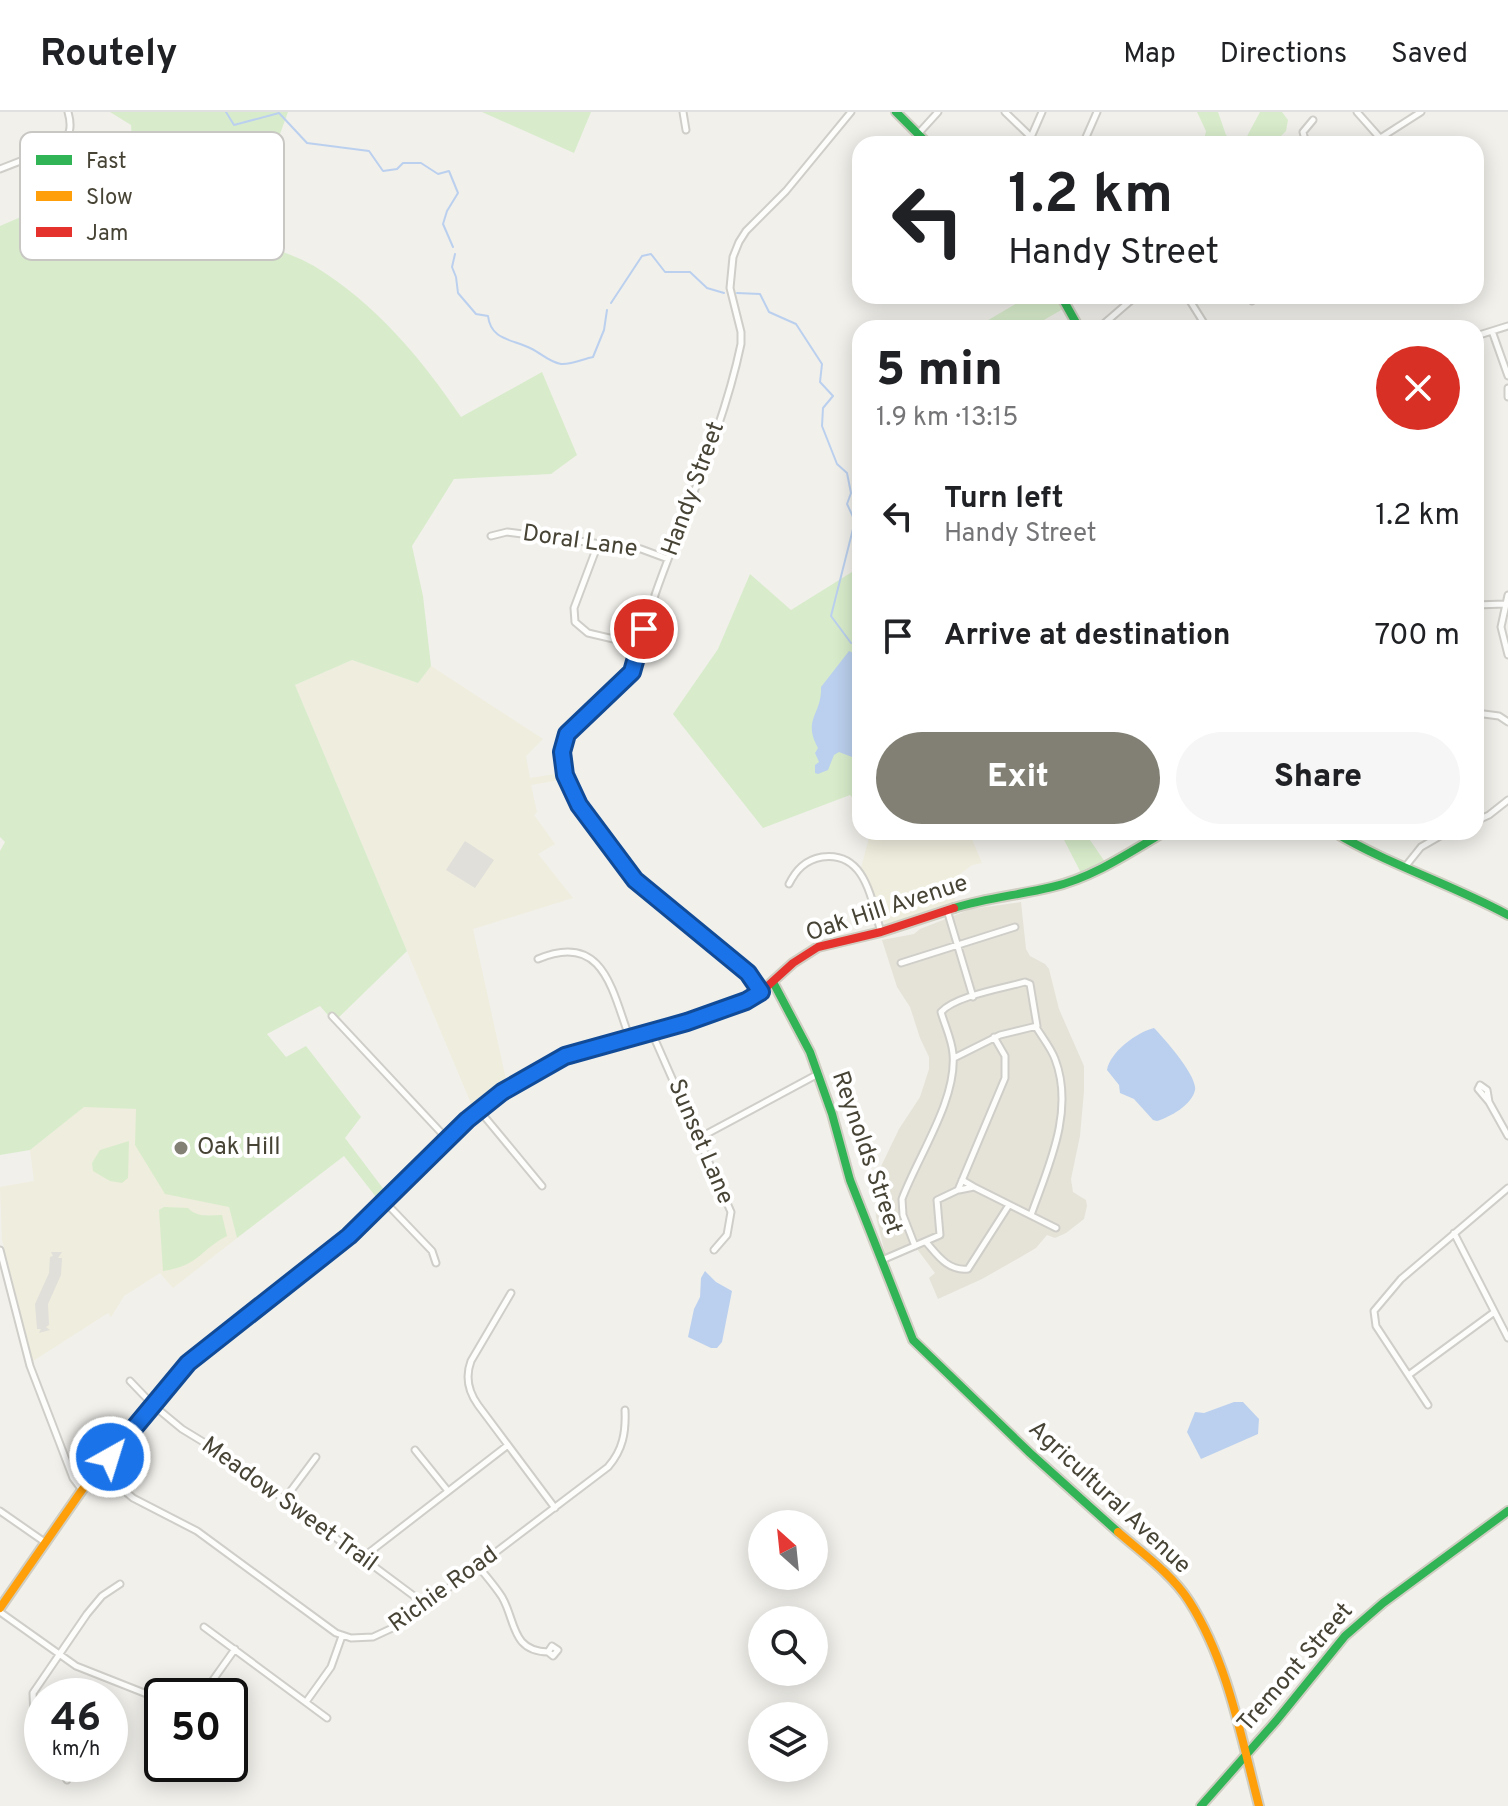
<!DOCTYPE html>
<meta charset="utf-8">
<style>
body{margin:0;font-family:Overpass,sans-serif;background:#f6f6f6;color:#202124;height:100vh;display:flex;flex-direction:column;font-size:30px;white-space:nowrap}
*{box-sizing:border-box;margin:0}
p{font-size:26px;color:#757577}
.icon{flex:none;width:44px;height:44px;fill:none;stroke:currentColor;stroke-width:2;stroke-linecap:round;stroke-linejoin:round}
.map{position:relative;flex:1;overflow:hidden}
.drawer{position:absolute;left:852px;top:208px;width:632px;height:520px;display:flex;flex-direction:column;background:#fff;border-radius:24px;box-shadow:0 4px 20px #0003}
.drawer>*{flex:none}
.guide{position:absolute;left:852px;top:24px;width:632px;height:168px;border-radius:24px;box-shadow:0 4px 20px #0003;background:#fff;color:#202124;overflow:hidden}
.needle{width:52px;rotate:333deg}
.tools{position:absolute;left:748px;top:1398px;display:grid;gap:16px}
.tools a{display:grid;place-items:center;width:80px;height:80px;border-radius:50%;background:#fff;box-shadow:0 4px 20px #0003;font-size:40px}
.speed{position:absolute;left:24px;top:1566px;display:flex;gap:16px;font-size:40px;font-weight:700;text-align:center}
.speed>*{display:grid;place-content:center;width:104px;height:104px;border-radius:50%;background:#fff;box-shadow:0 4px 20px #0003;line-height:1}
.speed small{font-size:20px;font-weight:400}
.speed .limit{border:4px solid #111;border-radius:12px;background:#fff;color:#111}
.pin{position:absolute;display:grid;place-items:center;width:68px;height:68px;color:#fff;margin:-34px;border:4px solid #fff;border-radius:50%;box-shadow:0 2px 8px #0007}
.me{position:absolute;width:88px;margin:-44px;rotate:39deg;stroke-linejoin:round;filter:drop-shadow(0 0 6px #0008)}
.turn{display:flex;align-items:center;gap:28px;height:168px;padding:0 24px;font-size:36px}
.turn .icon{width:104px;height:104px;stroke-width:2.5}
.turn b{display:block;font-size:56px;line-height:68px}
.round{display:grid;place-items:center;flex:none;width:84px;height:84px;border-radius:42px;background:#f6f6f6}
.head{display:flex;align-items:center;justify-content:space-between;height:136px;padding:0 24px}
h1{font-size:48px;font-weight:800;line-height:60px}
.primary-button{display:flex;gap:16px;margin-top:auto;padding:16px 24px}
.primary-button a{flex:1;height:92px;border-radius:48px;background:#828075;color:#fff;font-size:32px;font-weight:800;line-height:92px;text-align:center}
.primary-button a+a{background:#f6f6f6;color:#202124}
ul{padding:0;list-style:none}
li{display:flex;align-items:center;gap:24px;height:120px;padding:0 24px}
li div{flex:1}
li b{display:block;font-size:30px}
li em{font-style:normal}
header{display:flex;align-items:center;gap:48px;box-sizing:border-box;height:112px;padding:0 40px;background:#fff;border-bottom:2px solid #e0e0e0}
header strong{font-size:38px}
nav{display:flex;gap:44px;margin-inline-start:auto;font-size:28px}
.map>svg:first-child{display:block}
.residential{fill:#e5e3d8}
.education{fill:#efeddd}
.green{fill:#d8eccb}
.parking{fill:#e0dfda}
.water{fill:#bbd0ee}
.lines{fill:none;stroke-linecap:round;stroke-linejoin:round}
.stream{stroke:#bbd0ee;stroke-width:2}
.street-casing{stroke:#cfcec8;stroke-width:9}
.fast-casing{stroke:#d0cec2;stroke-width:12}
.slow-casing{stroke:#d0cec2;stroke-width:12}
.jam-casing{stroke:#d0cec2;stroke-width:12}
.street{stroke:#fdfdfc;stroke-width:5}
.fast{stroke:#30b455;stroke-width:8}
.slow{stroke:#ff9f0a;stroke-width:8}
.jam{stroke:#e5322d;stroke-width:8}
.route-casing{stroke:#114b97;stroke-width:20}
.route{stroke:#1a73e8;stroke-width:14}
.poi-dot{fill:#828075;stroke:#fff;stroke-width:3}
.labels{text-anchor:middle;dominant-baseline:central;stroke-width:8;stroke-linejoin:round;paint-order:stroke}
.street-label{font-size:24px;fill:#474436;stroke:#fff}
.poi-label{font-size:24px;fill:#474436;stroke:#fff;text-anchor:start}
.key{fill:#fff;stroke:#c8c7c3;stroke-width:2}
.key-label{font-size:22px;fill:#474436}
</style>
<header>
<strong>Routely</strong>
<nav><a>Map</a><a>Directions</a><a>Saved</a></nav>
</header>
<div class="map">
<svg width="1508" height="1694" viewBox="0 0 1508 1694">
<rect width="100%" height="100%" fill="#f1f0eb"/>
<!-- residential -->
<path class="residential" d="M1021,790L1026,837L1030,844L1045,852L1049,857L1059,897L1084,954V979L1080,1024L1071,1067L1073,1080L1086,1088L1087,1094L1084,1107L1066,1121L1055,1126L1047,1123L1036,1136L1019,1146L982,1167L938,1187L929,1166L935,1161L917,1137L887,1149L876,1105L873,1071L899,1017L920,985L929,957V945L920,926L910,895L897,875L882,828L914,822L920,817L971,797Z"/>
<!-- education -->
<path class="education" d="M352,548L418,571L431,554L543,627L526,644L530,666L562,661L564,667L531,673L537,700L534,703L555,732L538,742L573,786L473,817L507,972L473,996L295,573Z
M924,720H969L982,751L972,753L951,769L955,789L888,813L884,811L869,769L861,756L869,726Z
M84,994L136,997L229,1095L237,1126L173,1176L160,1161L124,1184L111,1205L108,1201L33,1249L2,1128L0,1075L34,1069L30,1038Z"/>
<!-- green -->
<path class="green" d="M110,0H288L257,85L233,123C259,133 290,140 314,154C375,191 422,247 461,305L542,260L577,343L551,362L454,367L412,434L423,484L431,554L418,571L352,548L295,573L407,839L334,910L320,894L267,922L286,945L306,934L361,1005L345,1026L388,1083L380,1090L344,1044L237,1126L229,1095L165,1082L135,1033L136,997L84,995L30,1038L0,1043V739L5,730L0,725V114L134,56L131,13Z
M482,0H591L574,41Z
M1197,0H1218L1226,23L1238,32L1245,28L1260,0H1282L1288,8L1286,19L1273,32H1203L1206,19Z
M1029,184H1056L1063,197L1030,216H985V210Z
M860,455V694L850,683L763,716L673,602L718,537L750,462L791,498Z
M1060,720H1103L1090,728L1105,750L1081,761Z
M129,1029L128,1066L122,1071L110,1069L93,1059L92,1051L100,1038Z
M164,1095L188,1096C197,1106 210,1103 222,1103L227,1124C201,1137 199,1154 163,1159L159,1098Z"/>
<!-- parking -->
<path class="parking" d="M465,729L494,748L475,776L446,758Z
M51,1140H62L58,1146H62L61,1163L48,1192L49,1213L46,1215L50,1218L39,1221L41,1217H37L35,1192L49,1161L50,1145L53,1144Z"/>
<!-- water -->
<path class="water" d="M849,539L860,544V648L839,640L834,643L828,658L818,662L815,661V653L819,650L815,641L818,636C802,607 822,603 821,575Z
M1154,916C1164,926 1198,965 1195,978C1192,993 1170,1005 1157,1009L1153,1008L1134,987L1120,981L1119,973L1107,958C1110,940 1137,920 1154,916Z
M705,1159L716,1170L732,1179L722,1230L717,1236H711L688,1225L694,1197L700,1185L701,1166Z
M1234,1290H1243L1259,1307L1258,1322L1201,1347L1187,1320L1195,1300L1204,1301Z"/>
<g class="lines">
<!-- stream -->
<path class="stream" d="M226,0L234,13L279,1L307,31L369,39L383,59L397,57L403,51H421L438,62L449,59L458,81L447,99L443,112L453,135
M455,142L452,155L456,165L458,181L476,202L488,204C491,229 513,227 532,237C542,242 549,250 561,252C571,253 583,247 593,245L604,218L607,198
M737,181L760,182L769,200L796,212L822,252L820,270L833,284L823,296L822,314L837,352L847,361L851,381L847,392L855,409L831,504L851,531
M611,191L642,144L651,142L665,160H690L707,176L724,181"/>
<!-- street casing -->
<g class="street-casing">
<path id="street" d="M683,0L686,18
M1005,0L1031,25
M1357,0L1380,26
M918,22L938,0
M1028,32L1042,0
M1083,32L1097,0
M1306,32L1303,20L1313,8
M1371,32L1421,0
M0,57L59,34C71,24 72,14 68,0
M1187,184L1207,216
M1252,189L1255,184
M1099,216L1136,184
M1327,216L1342,213L1347,216
M1492,219L1508,264
M1476,224L1508,214
M1508,276V285
M491,424L507,420L641,437L668,447
M598,432L574,496L575,510L588,521L639,533
M1508,483L1501,515L1508,543
M1476,493L1505,492
M1476,601L1499,604L1508,610
M1476,709L1489,703L1508,688
M1405,755L1421,735L1447,720
M789,772C796,758 805,748 822,745C866,739 871,788 881,820
M947,798L973,885
M538,847C604,819 612,879 630,927
M901,851L1015,815
M761,880C747,854 718,837 695,818C648,780 601,739 573,684C537,611 599,608 631,561C640,546 649,500 656,480C685,398 723,318 741,232V220L730,176L733,145L739,130L746,119L786,79L851,0
M332,904L448,1028
M652,921L731,1100L727,1123L714,1138
M1489,990L1487,978L1480,973L1478,977L1489,990L1508,1024
M479,998L542,1074
M699,1026L818,962
M974,1075L1056,1116
M959,1078L974,1075L962,1068
M386,1091L432,1139L436,1151
M1031,1103C1048,1055 1075,999 1055,947C1051,936 1042,925 1036,915
M1454,1121L1508,1226
M926,1130C938,1144 948,1159 968,1157L1009,1093
M915,1134L903,1103L902,1087C918,1044 957,988 953,942C952,928 945,914 941,900C955,884 1004,876 1025,870L1030,872L1037,914L1000,923L954,946
M0,1138L30,1254L73,1366L82,1378
M882,1148L940,1123L937,1088L958,1078L1005,966V944L994,925
M511,1181L471,1249C465,1265 468,1279 478,1293L555,1396
M1410,1262L1493,1201
M130,1269L153,1293L182,1317L223,1342L426,1493
M1428,1293L1376,1214L1374,1199L1401,1167L1508,1076
M415,1338L448,1379
M100,1358L133,1386L197,1419L336,1521L351,1526L373,1525L401,1512L608,1355C623,1338 626,1320 625,1298
M284,1388L316,1345
M0,1399L46,1431
M362,1446L508,1333
M478,1454C486,1464 495,1474 502,1485C516,1509 511,1539 548,1540L552,1534L558,1538L553,1544L548,1540
M0,1500L76,1554L162,1588
M204,1515L327,1606
M198,1584L208,1575L235,1537
M306,1590L331,1555L342,1524
M42,1623L34,1608L33,1581L87,1502L102,1484L120,1472
M58,1652L67,1668
M162,1655L163,1652"/>
</g>
<!-- fast casing -->
<g class="fast-casing">
<path id="fast" d="M896,0L928,32
M1061,184L1079,216
M1334,720C1389,753 1451,772 1508,803
M954,796C986,786 1019,783 1052,775C1092,766 1129,741 1164,720
M773,870L810,940L832,1002L850,1068L913,1228L1030,1341L1118,1420
M177,1264L188,1251L349,1124L467,1008L502,980L565,944L629,927
M1201,1694L1276,1609L1345,1524L1383,1491L1508,1399"/>
</g>
<!-- slow casing -->
<g class="slow-casing">
<path id="slow" d="M1118,1420C1142,1441 1172,1462 1189,1489C1228,1550 1241,1625 1259,1694
M0,1496L82,1378L177,1264"/>
</g>
<!-- jam casing -->
<g class="jam-casing">
<path id="jam" d="M629,927L746,889L761,880L793,851L818,835L881,820L954,796"/>
</g>
<!-- street -->
<use href="#street" class="street"/>
<!-- fast -->
<use href="#fast" class="fast"/>
<!-- slow -->
<use href="#slow" class="slow"/>
<!-- jam -->
<use href="#jam" class="jam"/>
</g>
<g class="lines">
<!-- route casing -->
<g class="route-casing">
<path id="route" d="M110,1345L188,1251L349,1124L467,1008L502,980L565,944L687,910L746,889L761,880L748,861L635,768L579,693L565,663L562,640L567,622L632,560L644,517"/>
</g>
<!-- route -->
<use href="#route" class="route"/>
</g>
<!-- markers -->
<circle class="poi-dot" cx="181" cy="1036" r="8"/>
<g class="labels">
<!-- street labels -->
<g class="street-label">
<text transform="translate(694 377) rotate(-70)">Handy Street</text>
<text transform="translate(580 430) rotate(8)">Doral Lane</text>
<text transform="translate(887 797) rotate(-18)">Oak Hill Avenue</text>
<text transform="translate(700 1030) rotate(67)">Sunset Lane</text>
<text transform="translate(866 1041) rotate(71)">Reynolds Street</text>
<text transform="translate(1109 1386) rotate(43)">Agricultural Avenue</text>
<text transform="translate(289 1393) rotate(36)">Meadow Sweet Trail</text>
<text transform="translate(444 1478) rotate(-36)">Richie Road</text>
<text transform="translate(1296 1556) rotate(-49)">Tremont Street</text>
</g>
<!-- poi labels -->
<g class="poi-label">
<text x="197" y="1036">Oak Hill</text>
</g>
</g>
<!-- legend -->
<rect x="20" y="20" width="264" height="128" rx="12" class="key"/>
<rect x="36" y="43" width="36" height="10" fill="#30b455"/>
<rect x="36" y="79" width="36" height="10" fill="#ff9f0a"/>
<rect x="36" y="115" width="36" height="10" fill="#e5322d"/>
<g class="key-label">
<text x="86" y="56">Fast</text>
<text x="86" y="92">Slow</text>
<text x="86" y="128">Jam</text>
</g>
</svg>
<div class="tools">
<a><svg class="needle" viewBox="-14 -14 28 28"><path d="M0-13l5 13h-10z" fill="#e53935"/><path d="M0 13l5-13h-10z" fill="#757577"/></svg></a>
<a><svg class="icon" aria-label="search" viewBox="0 0 24 24"><circle cx="10" cy="10" r="6"/><path d="M15 15l6 6"/></svg></a>
<a><svg class="icon" aria-label="layers" viewBox="0 0 24 24"><path d="M12 4l9 5-9 5-9-5zM3 14l9 5 9-5"/></svg></a>
</div>
<div class="speed"><div>46<small>km/h</small></div><div class="limit">50</div></div>
<div class="pin" style="left:644px;top:517px;background:#d93025"><svg class="icon" aria-label="arrive" viewBox="0 0 24 24"><path d="M6 21V4h12l-3 4 3 4H6"/></svg></div>
<svg class="me" style="left:110px;top:1345px" viewBox="-20 -20 40 40"><circle r="17" fill="#1a73e8" stroke="#fff" stroke-width="3"/><path d="M0-11L8 9 0 5-8 9z" fill="#fff"/></svg>
<div class="guide">
<div class="turn"><svg class="icon" aria-label="left" viewBox="0 0 24 24"><path d="M17 20v-9H6M10 6l-5 5 5 5"/></svg><div><b>1.2 km</b>Handy Street</div></div>
</div>
<section class="drawer">
<div class="head"><div><h1>5 min</h1><p>1.9 km · 13:15</p></div><a class="round" style="background:#d93025;color:#fff"><svg class="icon" aria-label="close" viewBox="0 0 24 24"><path d="M6 6l12 12M18 6L6 18"/></svg></a></div>
<ul>
<li><svg class="icon" aria-label="left" viewBox="0 0 24 24"><path d="M17 20v-9H6M10 6l-5 5 5 5"/></svg><div><b>Turn left</b><p>Handy Street</p></div><em>1.2 km</em></li>
<li><svg class="icon" aria-label="arrive" viewBox="0 0 24 24"><path d="M6 21V4h12l-3 4 3 4H6"/></svg><div><b>Arrive at destination</b></div><em>700 m</em></li>
</ul>
<div class="primary-button"><a>Exit</a><a>Share</a></div>
</section>
</div>
